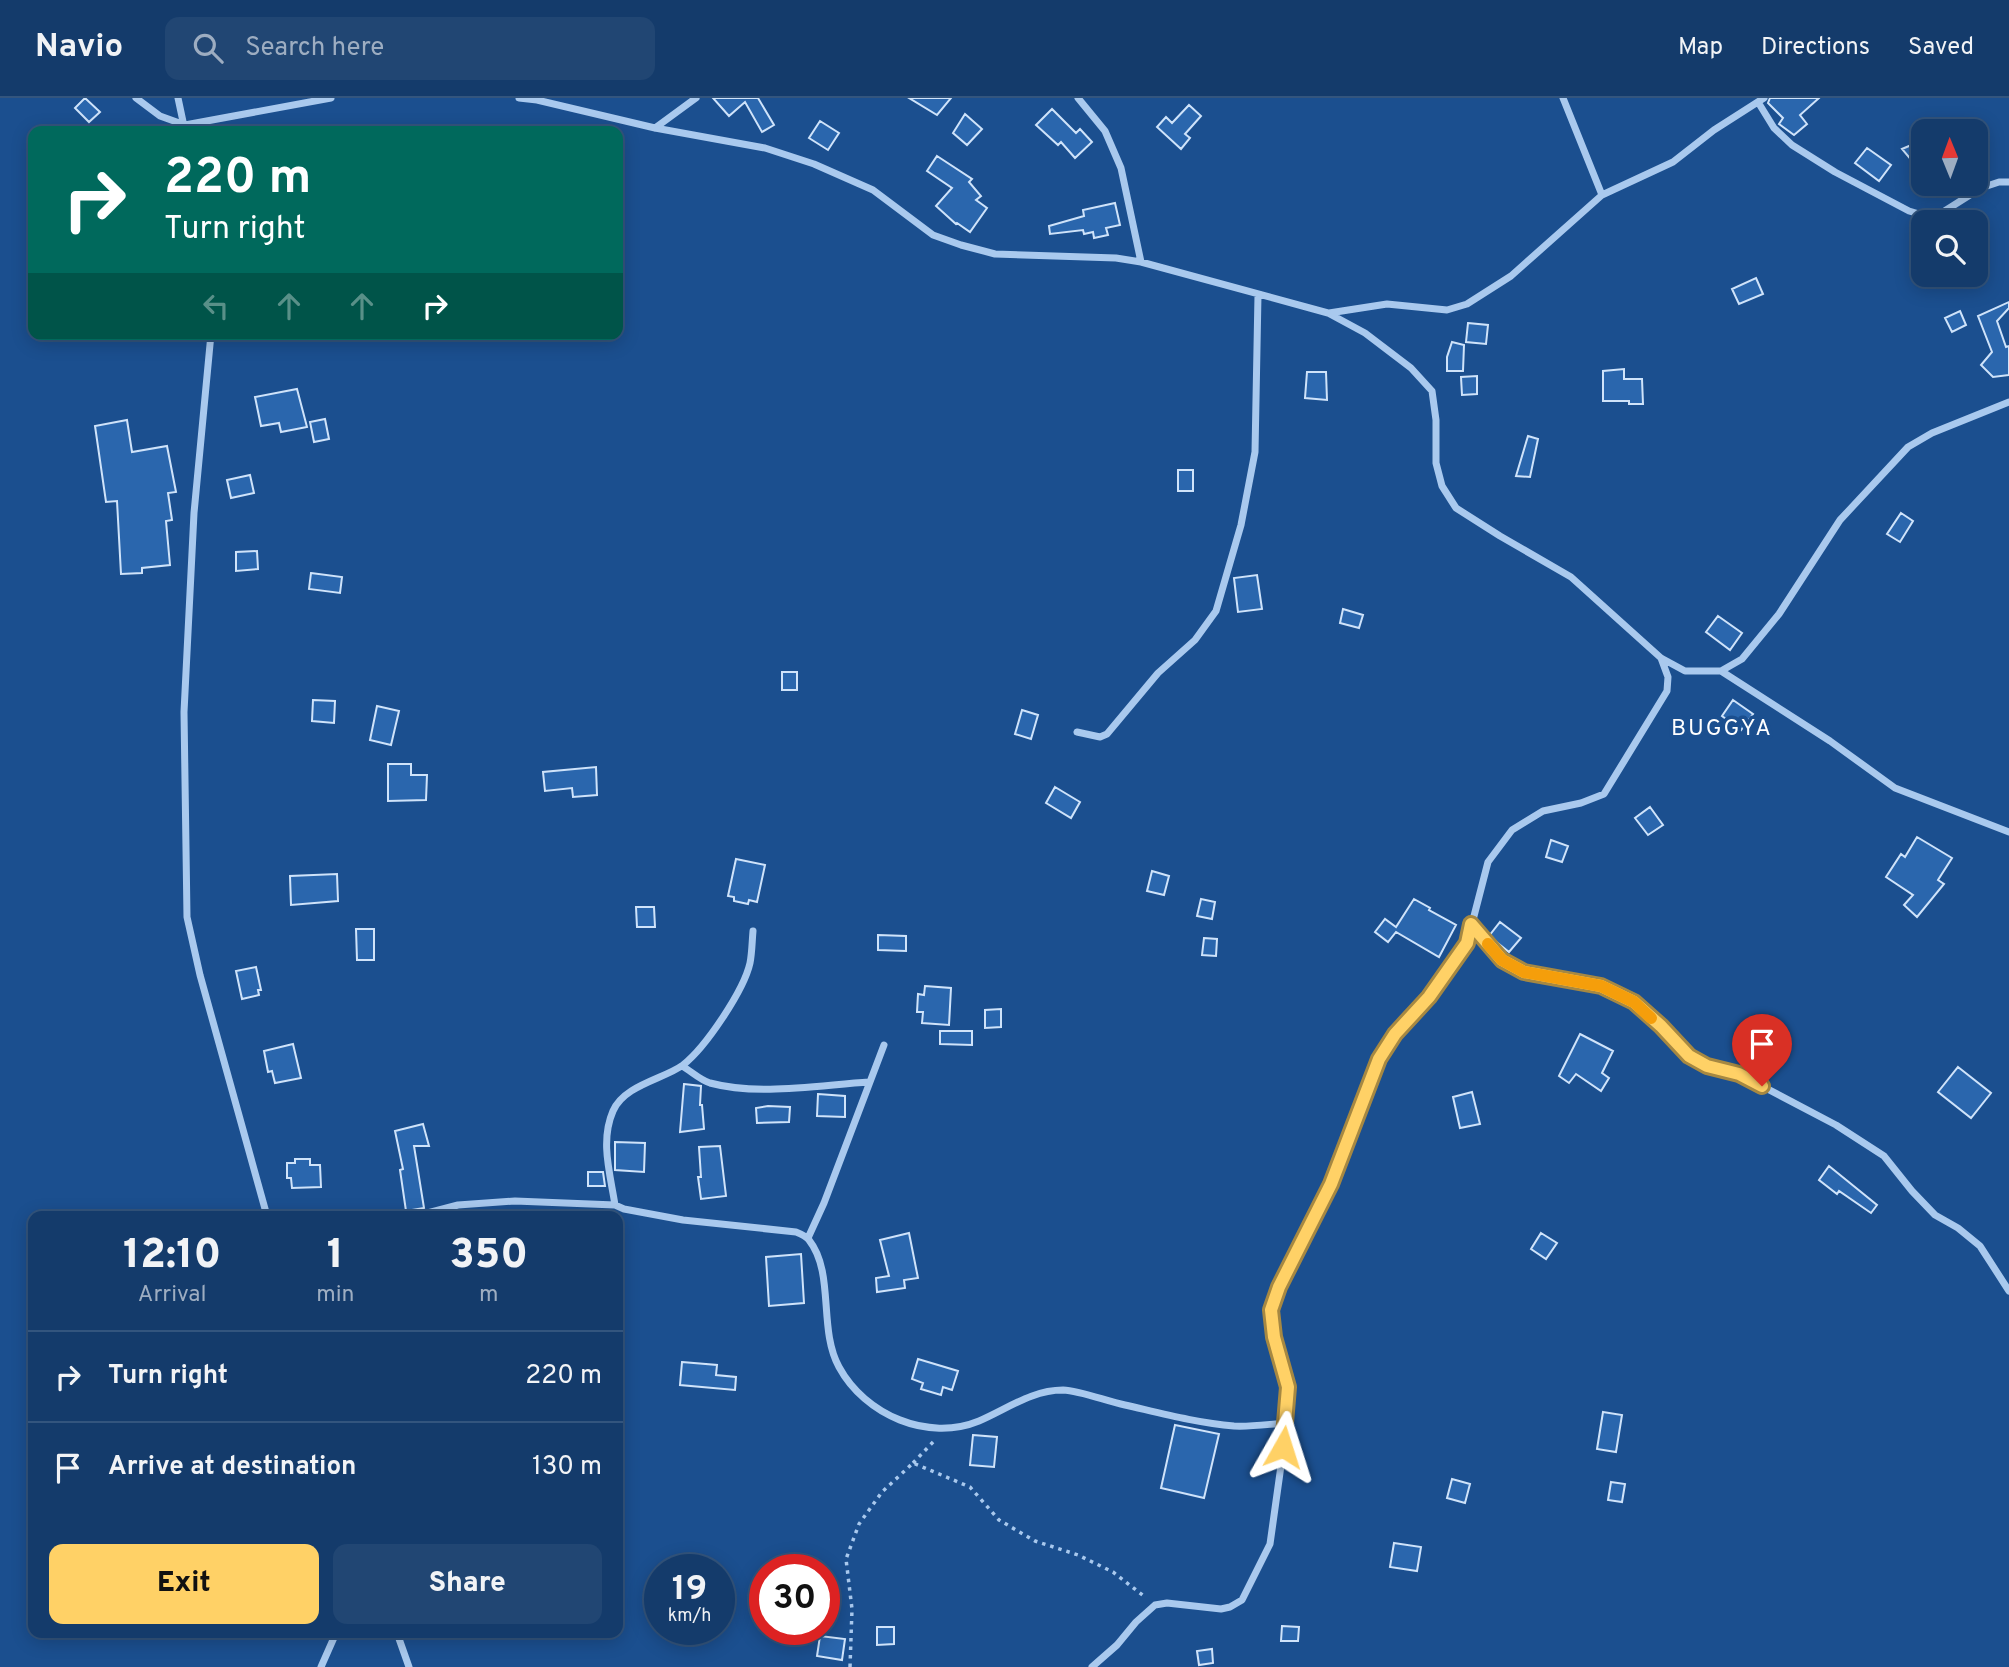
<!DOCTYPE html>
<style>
body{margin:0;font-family:Overpass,sans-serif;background:#214673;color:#f1f3f6;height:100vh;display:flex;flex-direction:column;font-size:26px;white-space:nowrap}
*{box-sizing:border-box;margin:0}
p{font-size:23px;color:#9dadc1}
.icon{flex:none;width:38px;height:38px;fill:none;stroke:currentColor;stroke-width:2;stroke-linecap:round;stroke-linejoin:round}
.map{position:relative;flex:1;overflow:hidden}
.sheet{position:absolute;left:28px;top:1113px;width:595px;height:427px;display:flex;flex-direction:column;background:#143b6b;border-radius:14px;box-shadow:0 4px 18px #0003,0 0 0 2px #33557e}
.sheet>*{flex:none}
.hud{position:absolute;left:28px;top:28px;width:595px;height:214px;border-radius:14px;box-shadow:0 4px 18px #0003,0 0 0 2px #33557e;background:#00695c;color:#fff;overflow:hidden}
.needle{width:46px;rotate:359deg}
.tools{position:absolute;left:1911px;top:21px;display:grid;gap:14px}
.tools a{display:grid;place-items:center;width:77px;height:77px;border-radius:14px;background:#143b6b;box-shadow:0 4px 18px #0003,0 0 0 2px #33557e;font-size:35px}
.speed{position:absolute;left:644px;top:1456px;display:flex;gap:14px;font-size:35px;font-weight:700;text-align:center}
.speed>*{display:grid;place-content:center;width:91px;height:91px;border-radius:50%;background:#143b6b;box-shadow:0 4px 18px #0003,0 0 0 2px #33557e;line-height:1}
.speed small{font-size:18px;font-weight:400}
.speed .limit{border:10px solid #d22;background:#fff;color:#111}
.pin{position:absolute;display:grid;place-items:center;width:60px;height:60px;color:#fff;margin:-72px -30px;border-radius:50% 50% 50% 0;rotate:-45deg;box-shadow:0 0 7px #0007}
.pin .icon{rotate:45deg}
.me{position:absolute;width:77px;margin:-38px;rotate:6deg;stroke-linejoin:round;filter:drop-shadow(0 0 5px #0008)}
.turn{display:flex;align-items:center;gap:24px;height:147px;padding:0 21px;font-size:32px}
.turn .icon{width:91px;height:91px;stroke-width:2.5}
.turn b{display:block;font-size:49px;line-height:60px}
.lanes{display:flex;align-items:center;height:66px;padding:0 21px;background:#0003;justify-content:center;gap:35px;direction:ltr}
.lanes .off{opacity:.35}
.eta{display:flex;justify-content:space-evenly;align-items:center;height:119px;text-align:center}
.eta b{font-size:42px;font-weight:800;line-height:49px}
.cta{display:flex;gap:14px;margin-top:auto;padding:14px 21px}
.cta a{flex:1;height:80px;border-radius:14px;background:#ffd166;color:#111;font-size:28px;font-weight:800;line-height:80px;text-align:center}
.cta a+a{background:#214673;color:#f1f3f6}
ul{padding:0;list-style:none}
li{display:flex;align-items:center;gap:21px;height:91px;padding:0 21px;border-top:2px solid #33557e}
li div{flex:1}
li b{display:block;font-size:26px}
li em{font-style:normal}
header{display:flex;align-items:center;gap:42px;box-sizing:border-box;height:98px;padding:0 35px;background:#143b6b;border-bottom:2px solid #33557e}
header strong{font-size:33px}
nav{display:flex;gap:38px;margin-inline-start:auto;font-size:24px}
.search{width:490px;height:63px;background:#214673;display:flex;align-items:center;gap:18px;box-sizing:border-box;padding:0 24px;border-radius:14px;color:#9dadc1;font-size:26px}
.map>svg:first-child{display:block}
.building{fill:#2a66ad;stroke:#cfe3fa;stroke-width:2}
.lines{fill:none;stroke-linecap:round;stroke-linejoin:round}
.path{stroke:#a9c9ee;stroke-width:3.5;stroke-dasharray:3.5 5;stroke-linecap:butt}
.street{stroke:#a9c9ee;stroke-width:7}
.route-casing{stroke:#a68842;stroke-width:18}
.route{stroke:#ffd166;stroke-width:12}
.slow{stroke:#f59e0b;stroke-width:12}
.labels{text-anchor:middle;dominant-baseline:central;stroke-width:7;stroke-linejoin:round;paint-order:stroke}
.quarter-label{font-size:23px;letter-spacing:2px;fill:#fff;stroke:#1b4f8f}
</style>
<header>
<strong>Navio</strong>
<div class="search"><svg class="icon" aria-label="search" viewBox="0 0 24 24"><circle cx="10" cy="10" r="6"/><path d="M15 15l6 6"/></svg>Search here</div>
<nav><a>Map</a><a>Directions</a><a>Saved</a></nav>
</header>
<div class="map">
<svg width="2009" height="1569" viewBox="0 0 2009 1569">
<rect width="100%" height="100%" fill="#1b4f8f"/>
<!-- building -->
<path class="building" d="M85,0L100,14L89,24L75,10Z
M713,0H758L774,27L762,34L745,4L729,18Z
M909,0H951L937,17Z
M1770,0H1819L1800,17L1807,26L1794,37L1779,26L1783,20L1768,5Z
M1189,7L1201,18L1185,36L1190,40L1181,51L1157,29L1166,19L1172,25Z
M1052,11L1076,35L1080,31L1092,44L1075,60L1061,44L1058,47L1036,27Z
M965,16L982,31L967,47L953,35Z
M820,23L839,35L828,52L809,40Z
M1923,42V76L1902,51Z
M1867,50L1891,67L1879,83L1855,65Z
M937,58L972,81L969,84L981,98L976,102L987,110L970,134L957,125L956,126L936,108L952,90L927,73Z
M1115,105L1120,127L1106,130L1108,137L1094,140L1093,134L1084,136L1083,132L1050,136L1049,128L1084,118L1083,112Z
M1756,180L1763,196L1739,206L1732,191Z
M2009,204V210L1997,223L2006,249L2009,248V277L1993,279L1981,267L1992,254L1978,218Z
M1960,213L1966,227L1952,234L1945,220Z
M1468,225L1488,227L1486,246L1466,244Z
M1452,244L1464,247L1463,273H1447V259Z
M1624,271V281H1642L1643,306H1629V303H1603V273Z
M1307,274H1326L1327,302L1305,300Z
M1477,278V296L1462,297L1461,279Z
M297,291L307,329L281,334L279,325L261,328L255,299Z
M325,321L329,341L314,344L310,324Z
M127,322L132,354L167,348L176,394L168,395L172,422L166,423L170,467L142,470V475L121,476L117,403L106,404L95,328Z
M1528,338L1538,341L1530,379L1516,378Z
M1178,372H1193V393H1178Z
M250,377L254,395L231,400L227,382Z
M1901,415L1913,423L1900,444L1887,436Z
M257,453L258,471L236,473V454Z
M311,475L342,479L340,495L309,491Z
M1257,477L1262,511L1238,514L1234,480Z
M1343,511L1363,517L1359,530L1340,525Z
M1718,518L1742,535L1730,552L1706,534Z
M782,574H797V592H782Z
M313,602L335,603L334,625L312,623Z
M1733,602L1753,616L1741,632L1722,618Z
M377,608L399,613L391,647L370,642Z
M1022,612L1038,617L1031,641L1015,636Z
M388,666H411V677H427L426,702L388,703Z
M596,669L597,697L573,699L572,690L545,693L543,674Z
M1055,689L1080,704L1071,720L1046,705Z
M1650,709L1663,727L1648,737L1635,720Z
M1917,739L1952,760L1938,782L1944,786L1917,819L1904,807L1913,797L1886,779L1901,756L1905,759Z
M1551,742L1568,748L1562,764L1546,759Z
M736,761L765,767L757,804L749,802L748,806L734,803V799L728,798Z
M1152,773L1169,778L1164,797L1147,793Z
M337,776L338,803L291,807L290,778Z
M1201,801L1215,804L1212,821L1197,818Z
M1414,801L1430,810L1429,812L1456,827L1439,859L1396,834L1388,844L1375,834L1385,821L1396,829Z
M636,809H654L655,829H637Z
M1500,824L1521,840L1509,854L1489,838Z
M356,831H374V862H357Z
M878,837L906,838V853L878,852Z
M1204,840L1217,841L1216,858L1202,857Z
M256,869L261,892H258L259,897L242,901L236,873Z
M925,888L951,890L949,927L922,925L923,914H917L918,896L924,897Z
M1001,911V929L985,930V912Z
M940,933H972V947L940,946Z
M1580,936L1613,953L1602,975L1609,980L1601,993L1576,976L1569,985L1559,978Z
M293,946L301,980L275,985L272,973L268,974L264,953Z
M1958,969L1991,995L1971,1020L1938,994Z
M684,986L701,988L700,1007H702L704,1031L680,1034Z
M1472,994L1480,1026L1460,1030L1453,999Z
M818,996L845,998V1019L817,1018Z
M768,1008L790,1009L789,1024L757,1025L756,1010Z
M423,1026L429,1048H414L424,1110L406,1113L400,1072L403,1071L395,1033Z
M615,1044L645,1045L644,1074L615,1072Z
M720,1048L726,1098L701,1101L698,1079H701L699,1049Z
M295,1061H310V1067H320L321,1089L292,1090L291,1080H287V1065H295Z
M1829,1068L1877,1107L1871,1115L1839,1093L1837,1096L1819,1082Z
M588,1074H603L605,1088H588Z
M909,1135L918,1180L904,1182L905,1190L877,1194L876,1180L889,1178L880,1142Z
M1541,1135L1557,1145L1546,1161L1531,1151Z
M801,1156L804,1205L769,1208L766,1159Z
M918,1261L958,1273L952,1292L943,1289L941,1297L921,1291L923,1285L912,1281Z
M682,1264L717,1267L716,1277L736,1279L735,1292L680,1287Z
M1603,1314L1622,1317L1616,1354L1597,1351Z
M1175,1327L1219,1336L1204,1400L1161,1390Z
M973,1337L997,1339L994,1369L970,1367Z
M1452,1381L1470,1386L1465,1405L1447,1400Z
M1611,1384L1625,1386L1622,1404L1608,1402Z
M1394,1445L1421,1449L1417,1473L1390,1469Z
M1282,1528L1299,1529L1298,1543H1281Z
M877,1529H894V1546L877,1547Z
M820,1538L845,1541L842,1562L817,1558Z
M1212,1551L1213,1565L1199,1567L1197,1553Z"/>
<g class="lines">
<!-- path -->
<path class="path" d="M913,1365L935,1342
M850,1569L852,1511L846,1461L859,1426L882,1394L913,1365L970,1389L999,1422L1035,1443L1078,1457L1113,1474L1145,1499"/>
<!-- street -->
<path class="street" d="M136,0L160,18L185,27L331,0
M178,0L185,33
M519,0L537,2L655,30L765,50L814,66L873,92L933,137L961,147L995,156L1116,160L1141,164L1328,215L1365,235L1411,270L1432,293L1436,322V365L1442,388L1456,410L1500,438L1571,479L1661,560L1685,573H1721L1742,561L1779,516L1840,422L1908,349L1932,335L2009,304
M1078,0L1105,33L1121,70L1141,164
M1563,0L1602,97
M1758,4L1774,30L1792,47L1835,74L1909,113L1926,118L1943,114L1981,90L1999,84H2009
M655,30L696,0
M1329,215L1387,206L1447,212L1467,206L1511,178L1602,97L1673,64L1714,32L1764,0
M211,236L194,415L184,614L187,819L200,877L267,1118
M1721,573L1830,643L1895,690L2009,734
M1077,634L1100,639L1107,636L1158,575L1195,542L1216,513L1241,427L1255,354L1258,197
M1471,826L1502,862L1524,874L1601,888L1634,904L1689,958L1707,968L1739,976L1836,1027L1884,1058L1912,1093L1935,1117L1958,1130L1980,1148L2009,1193
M682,968C691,973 700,982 710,985C758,998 820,987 869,984
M615,1107C610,1075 600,1043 613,1013C624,987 664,981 683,967C706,949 744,892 750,865C752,855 752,844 753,833
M416,1118L458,1107L515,1103L615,1107L624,1111L683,1122L796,1134C801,1136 806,1138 809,1142C835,1175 818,1231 839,1269C865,1317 928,1344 979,1323C1007,1311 1032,1292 1063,1292C1081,1293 1106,1303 1125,1307C1160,1315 1197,1325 1234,1328C1251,1329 1270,1326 1287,1325
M808,1140L824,1105L884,947
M397,1535L409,1569
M321,1569L336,1535
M1092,1569L1117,1547L1136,1524L1155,1507L1167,1505L1221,1511L1230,1509L1242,1502L1270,1446L1287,1325L1288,1289L1274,1239L1271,1212L1279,1189L1331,1085L1379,961L1395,936L1429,899L1467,845L1488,764L1512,732L1543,713L1581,705L1604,696L1667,593L1668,579L1661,560"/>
</g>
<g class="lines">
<!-- route casing -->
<g class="route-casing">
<path id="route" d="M1283,1349L1288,1289L1274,1239L1271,1212L1279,1189L1331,1086L1379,961L1395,936L1429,899L1467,845L1471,826L1502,862L1524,874L1601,888L1634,904L1661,928L1689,958L1707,968L1739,976L1762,988"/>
</g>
<!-- route -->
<use href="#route" class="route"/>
<!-- slow -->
<path class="slow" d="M1488,846L1502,862L1524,874L1601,888L1634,904L1651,920"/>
</g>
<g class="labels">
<!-- quarter labels -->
<g class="quarter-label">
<text x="1722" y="631">BUGGYA</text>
</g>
</g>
</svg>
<div class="tools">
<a><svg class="needle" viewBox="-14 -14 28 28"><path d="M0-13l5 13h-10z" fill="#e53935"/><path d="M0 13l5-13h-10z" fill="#9dadc1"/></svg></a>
<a><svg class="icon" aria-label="search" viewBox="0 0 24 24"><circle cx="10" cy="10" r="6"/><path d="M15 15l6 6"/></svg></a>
</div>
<div class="speed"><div>19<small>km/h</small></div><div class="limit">30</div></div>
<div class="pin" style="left:1762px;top:988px;background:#d93025"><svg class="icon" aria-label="arrive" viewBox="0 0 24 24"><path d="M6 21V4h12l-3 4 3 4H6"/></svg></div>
<svg class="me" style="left:1283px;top:1349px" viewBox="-20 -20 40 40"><path d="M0-17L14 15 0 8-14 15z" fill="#ffd166" stroke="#fff" stroke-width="4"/></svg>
<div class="hud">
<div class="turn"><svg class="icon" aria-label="right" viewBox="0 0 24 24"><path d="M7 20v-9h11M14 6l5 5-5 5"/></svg><div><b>220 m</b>Turn right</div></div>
<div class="lanes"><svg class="icon off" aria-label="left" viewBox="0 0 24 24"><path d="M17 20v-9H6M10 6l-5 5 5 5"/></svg><svg class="icon off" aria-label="ahead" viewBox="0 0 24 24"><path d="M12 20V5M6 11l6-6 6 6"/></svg><svg class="icon off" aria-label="ahead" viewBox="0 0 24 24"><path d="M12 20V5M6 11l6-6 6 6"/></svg><svg class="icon" aria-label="right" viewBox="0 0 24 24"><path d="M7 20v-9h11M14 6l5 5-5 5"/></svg></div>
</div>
<section class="sheet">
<div class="eta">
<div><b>12:10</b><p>Arrival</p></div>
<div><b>1</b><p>min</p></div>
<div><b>350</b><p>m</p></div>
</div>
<ul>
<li><svg class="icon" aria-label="right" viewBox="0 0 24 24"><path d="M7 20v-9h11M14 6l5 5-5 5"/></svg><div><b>Turn right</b></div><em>220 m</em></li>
<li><svg class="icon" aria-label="arrive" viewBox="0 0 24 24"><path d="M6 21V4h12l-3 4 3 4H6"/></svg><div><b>Arrive at destination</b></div><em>130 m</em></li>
</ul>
<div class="cta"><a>Exit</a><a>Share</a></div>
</section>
</div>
